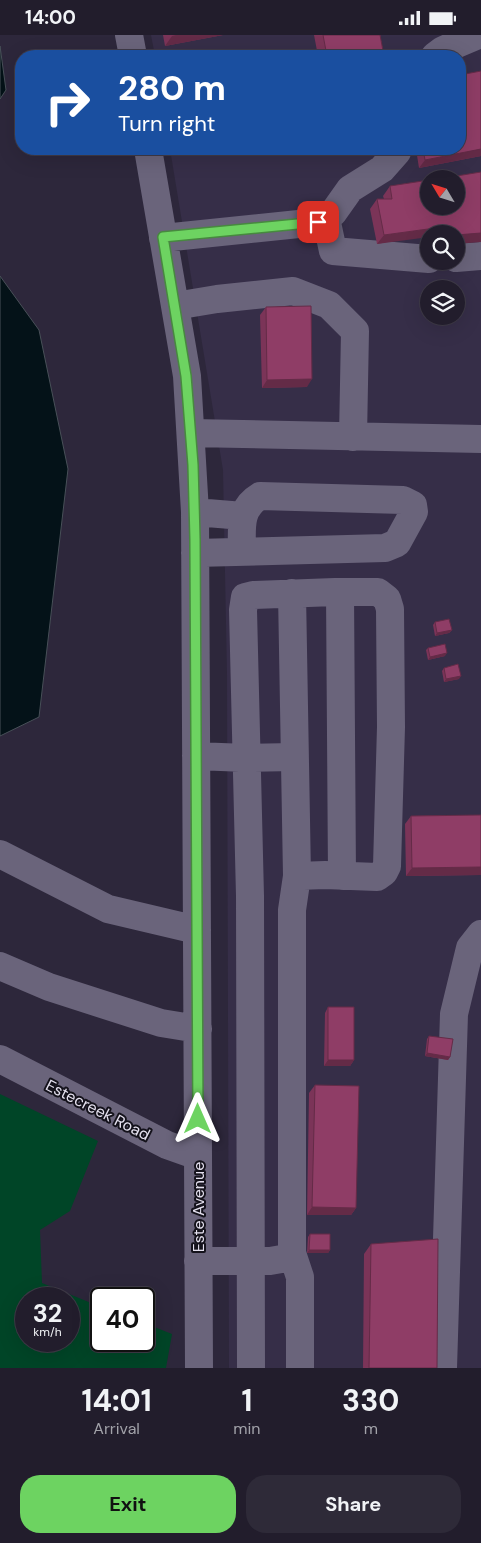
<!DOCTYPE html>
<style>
body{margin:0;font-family:"DM Sans",sans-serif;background:#2e2a38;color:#f1f3f6;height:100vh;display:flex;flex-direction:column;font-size:19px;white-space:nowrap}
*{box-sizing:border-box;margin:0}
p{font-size:16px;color:#a2a2a9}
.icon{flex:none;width:28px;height:28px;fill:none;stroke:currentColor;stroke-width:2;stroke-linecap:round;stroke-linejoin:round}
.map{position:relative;height:1333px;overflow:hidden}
.side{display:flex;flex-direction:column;background:#221d2c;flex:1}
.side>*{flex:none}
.hud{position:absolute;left:15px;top:15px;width:451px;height:105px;border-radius:20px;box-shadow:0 5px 20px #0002,0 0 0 1px #3f3b48;background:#1a4fa0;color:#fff;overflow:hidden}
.needle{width:32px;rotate:308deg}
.controls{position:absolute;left:420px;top:135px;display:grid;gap:10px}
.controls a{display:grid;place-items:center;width:45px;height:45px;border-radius:50%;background:#221d2c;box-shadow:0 5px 20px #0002,0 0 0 1px #3f3b48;font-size:25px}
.speed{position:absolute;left:15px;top:1252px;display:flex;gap:10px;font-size:25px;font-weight:700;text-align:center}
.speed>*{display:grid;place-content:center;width:65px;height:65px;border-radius:50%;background:#221d2c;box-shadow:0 5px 20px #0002,0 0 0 1px #3f3b48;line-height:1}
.speed small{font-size:12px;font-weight:400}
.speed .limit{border:2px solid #111;border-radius:8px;background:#fff;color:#111}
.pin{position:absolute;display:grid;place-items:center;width:42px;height:42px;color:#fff;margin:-21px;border-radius:10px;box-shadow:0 2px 8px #0006}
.me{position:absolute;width:55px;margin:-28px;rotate:0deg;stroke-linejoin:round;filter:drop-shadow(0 0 4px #0008)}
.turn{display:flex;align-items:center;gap:18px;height:105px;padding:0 20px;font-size:22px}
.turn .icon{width:65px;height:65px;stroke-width:2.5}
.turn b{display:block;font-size:35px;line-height:42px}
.eta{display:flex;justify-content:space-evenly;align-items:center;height:85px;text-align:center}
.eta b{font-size:30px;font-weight:700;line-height:35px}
.cta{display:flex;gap:10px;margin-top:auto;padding:10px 20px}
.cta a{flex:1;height:58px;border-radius:20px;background:#6dd361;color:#111;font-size:20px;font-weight:700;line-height:58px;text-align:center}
.cta a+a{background:#2e2a38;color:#f1f3f6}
.status{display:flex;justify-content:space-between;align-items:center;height:35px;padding:0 25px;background:#221d2c;direction:ltr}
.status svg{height:14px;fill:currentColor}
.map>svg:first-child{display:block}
.built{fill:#362e48;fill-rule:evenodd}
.green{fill:#004527;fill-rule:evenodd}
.water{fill:#041218;stroke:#485058}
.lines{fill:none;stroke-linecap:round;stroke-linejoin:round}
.minor{stroke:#6a647b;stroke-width:28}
.wall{fill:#7b3458}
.shaded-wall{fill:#642b47}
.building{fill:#8f3d66;stroke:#642b47}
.route-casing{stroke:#47893f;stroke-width:12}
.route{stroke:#6dd361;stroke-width:9}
.labels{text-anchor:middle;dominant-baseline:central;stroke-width:4;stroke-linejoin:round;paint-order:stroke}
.street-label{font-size:16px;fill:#e5e1ef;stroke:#14121b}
</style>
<div class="status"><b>14:00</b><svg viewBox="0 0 49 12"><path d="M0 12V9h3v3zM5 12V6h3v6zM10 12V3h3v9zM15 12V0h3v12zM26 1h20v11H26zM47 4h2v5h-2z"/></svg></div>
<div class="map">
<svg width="481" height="1333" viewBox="0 0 481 1333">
<rect width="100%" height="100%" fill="#2d273b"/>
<!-- built -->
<path class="built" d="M151,0H481V1333H229L227,639L223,435L170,114H460V21H155ZM429,144H456V171H429ZM429,199H456V226H429ZM429,254H456V281H429Z"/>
<!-- green -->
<path class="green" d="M0,1059L98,1106L70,1176L40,1195L42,1248L101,1272V1306H144V1288L172,1299L166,1333H0ZM26,1264H69V1306H26Z"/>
<!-- water -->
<path class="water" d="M0,11L6,55L0,64Z
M0,241L39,295L68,434L39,682L0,701Z"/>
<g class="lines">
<!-- minor -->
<path class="minor" d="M129,0L133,21
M435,21L443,15L478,0
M148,114L187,341L195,477L199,1333
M326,183L333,216L429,224
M163,203L318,187L333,178L350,154L382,134L397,117V114
M456,223L481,221
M175,271L217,264L293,256L329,270L355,296L353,402
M191,398L481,404
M195,477L243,481
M195,518L385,513L397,508L414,477L413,470L403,465L260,461C238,474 242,494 242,517
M340,557L342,841
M292,558L297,841
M196,721L246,723L294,722
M0,819L108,874L197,895
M0,931L49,952L161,988L198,994
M0,1024L167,1110L198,1121
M198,1226H270L293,1222
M251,1333L250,861L243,575L245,562L253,560L335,557H378L387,564L390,574L391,692L387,831L384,837L377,842L325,840L297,841L292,875V1218L300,1242V1333
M443,1333L454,979L470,913L481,899"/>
</g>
<!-- wall -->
<path class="wall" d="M163,0H223L165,11Z
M314,0H380L384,21H318Z
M416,114H460L481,121L419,133Z
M390,151L456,171V199H429L377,209L370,174L377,164H384L383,161Z
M266,272L307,352L262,353L260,280Z
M435,587L452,595L449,598L435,601L433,590Z
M428,613L445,621L428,625L426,615Z
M444,633L459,644L444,647L442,636Z
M481,780V840L406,841L405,789L411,781Z
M328,972L354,1025L350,1031H324L325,978Z
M429,1001L450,1022L448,1025L425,1021L427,1004Z
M315,1050L356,1173L351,1180H307L309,1058Z
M310,1199L330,1215L328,1218H307L308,1202Z
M371,1209L437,1333H363L364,1219Z"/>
<!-- shaded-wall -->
<path class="shaded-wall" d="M176,0H223L165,11L172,1Z
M481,114V121L419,133L425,125Z
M450,191L444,199H429V202L377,209L384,200Z
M481,198V207L456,209V200Z
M312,344L307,352L262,353L267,345Z
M452,595L449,598L435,601L437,598Z
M447,618L445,621L428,625L430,622Z
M461,641L459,644L444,647L446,644Z
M481,832V840L406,841L412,833Z
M427,1018L450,1022L448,1025L425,1021Z
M328,1025H354L350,1031H324Z
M312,1172L356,1173L351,1180H307Z
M309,1215H330L328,1218H307Z"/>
<!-- building -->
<path class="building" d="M323,0H380L384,21H327Z
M481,36V114L425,125L423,114H460V40Z
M481,137V198L456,200V199H451L450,191L384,200L377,164H392L390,151L429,145V171H456V144H438Z
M311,271L312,344L267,345L266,272Z
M449,584L452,595L437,598L435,587Z
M445,609L447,618L430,622L428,613Z
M458,629L461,641L446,644L444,633Z
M481,780V832L412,833L411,781Z
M328,972H354V1025H328Z
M429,1001L453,1004L450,1022L427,1018Z
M315,1050L359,1051L356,1173L312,1172Z
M310,1199H330V1215H309Z
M438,1204L437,1333H369L371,1209Z"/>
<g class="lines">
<!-- route casing -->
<g class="route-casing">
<path id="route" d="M198,1084L195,504L193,430L186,341L163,202L318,187"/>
</g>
<!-- route -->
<use href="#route" class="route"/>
</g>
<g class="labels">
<!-- street labels -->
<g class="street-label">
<text transform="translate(98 1075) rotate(27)">Estecreek Road</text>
<text transform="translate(198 1172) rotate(-90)">Este Avenue</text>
</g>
</g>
</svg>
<div class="controls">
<a><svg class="needle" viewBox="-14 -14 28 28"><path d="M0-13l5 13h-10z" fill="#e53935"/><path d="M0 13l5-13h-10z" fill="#a2a2a9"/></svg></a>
<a><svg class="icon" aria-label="search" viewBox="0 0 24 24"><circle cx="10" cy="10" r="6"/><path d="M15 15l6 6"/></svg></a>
<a><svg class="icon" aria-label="layers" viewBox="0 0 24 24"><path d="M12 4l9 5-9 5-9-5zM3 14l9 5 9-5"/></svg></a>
</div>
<div class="speed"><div>32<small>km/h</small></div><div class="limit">40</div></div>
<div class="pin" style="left:318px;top:187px;background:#d93025"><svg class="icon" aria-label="arrive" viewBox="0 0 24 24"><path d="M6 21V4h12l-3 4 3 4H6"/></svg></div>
<svg class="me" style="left:198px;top:1084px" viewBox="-20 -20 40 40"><path d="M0-17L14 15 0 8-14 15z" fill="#6dd361" stroke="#fff" stroke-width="4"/></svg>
<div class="hud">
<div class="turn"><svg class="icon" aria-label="right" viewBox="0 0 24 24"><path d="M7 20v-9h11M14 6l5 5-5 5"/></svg><div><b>280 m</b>Turn right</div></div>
</div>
</div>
<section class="side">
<div class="eta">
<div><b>14:01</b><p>Arrival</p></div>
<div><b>1</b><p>min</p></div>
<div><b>330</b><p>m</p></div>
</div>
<div class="cta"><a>Exit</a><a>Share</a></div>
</section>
